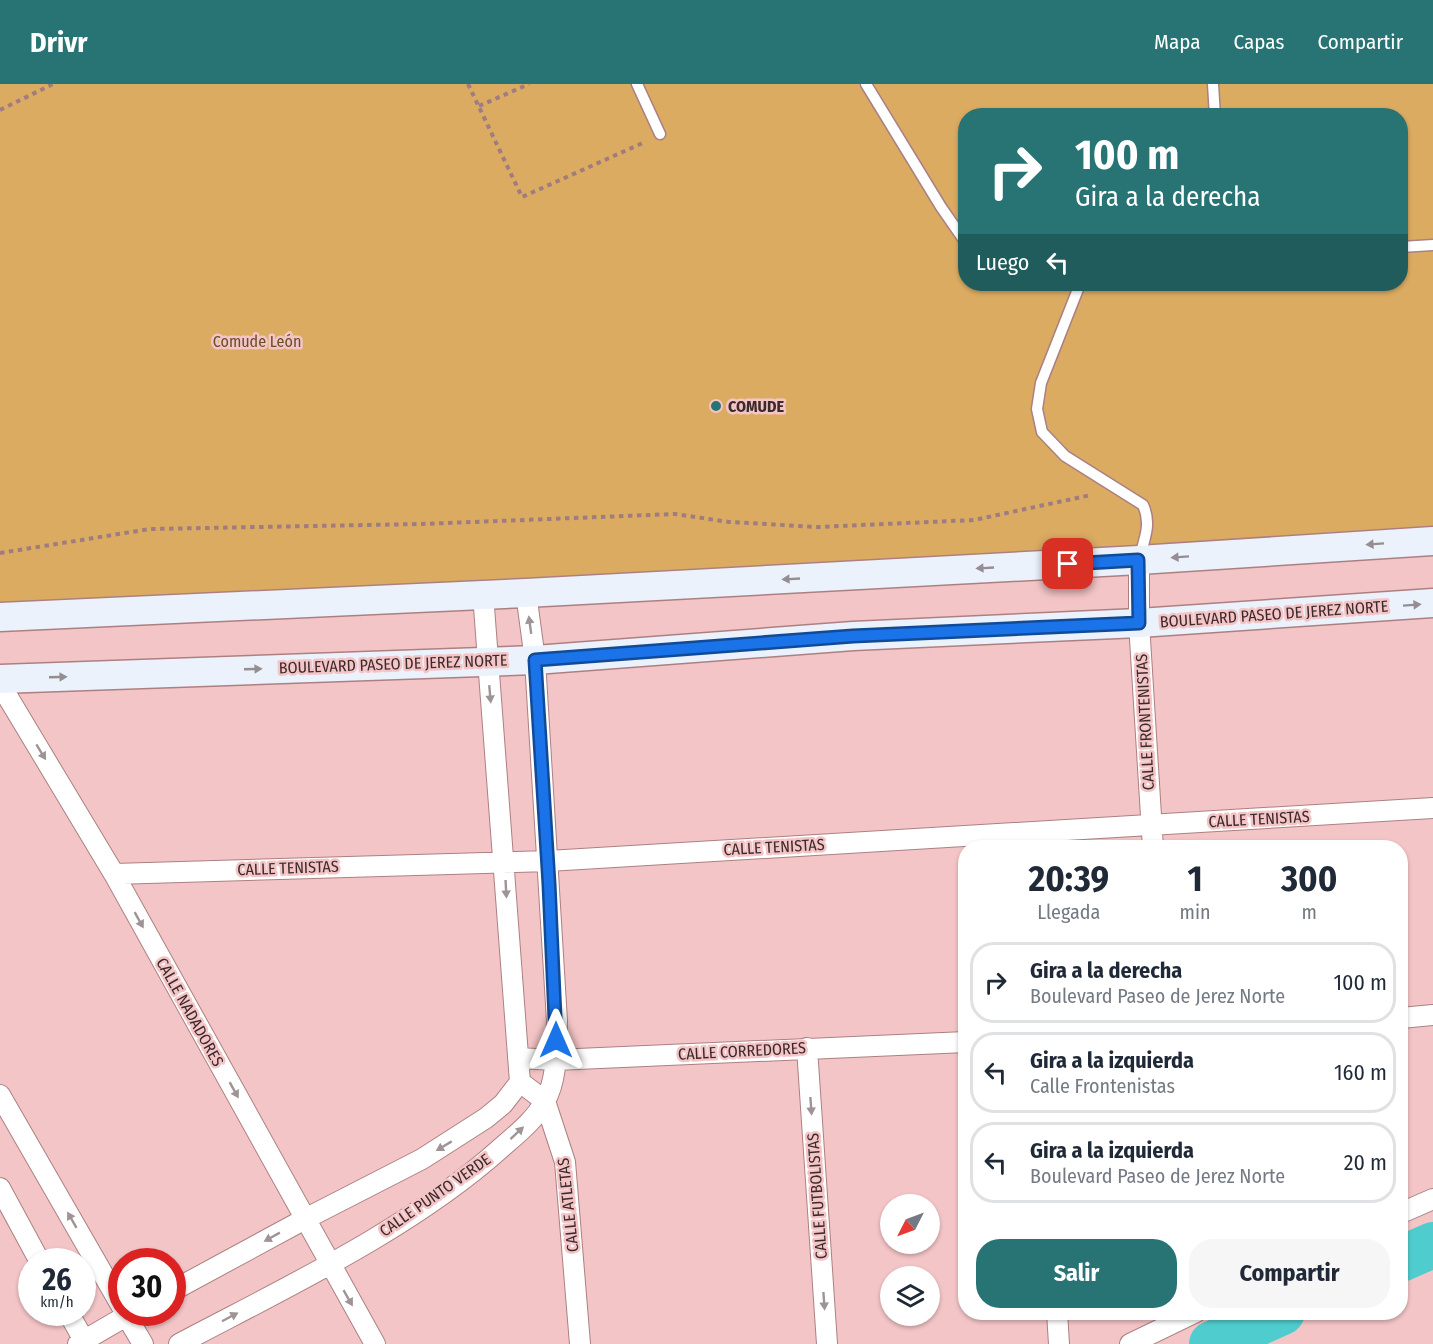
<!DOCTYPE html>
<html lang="es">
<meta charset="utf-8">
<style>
body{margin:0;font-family:"Fira Sans Condensed",sans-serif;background:#f6f6f7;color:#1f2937;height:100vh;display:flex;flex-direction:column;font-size:22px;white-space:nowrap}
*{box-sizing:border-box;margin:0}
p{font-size:20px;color:#747a83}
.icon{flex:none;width:33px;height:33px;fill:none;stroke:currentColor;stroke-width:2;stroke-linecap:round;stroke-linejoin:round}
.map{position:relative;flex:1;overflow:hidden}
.panel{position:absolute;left:958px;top:756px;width:450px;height:480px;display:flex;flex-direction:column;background:#fff;border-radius:24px;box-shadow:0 2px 4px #0004}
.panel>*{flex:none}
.guide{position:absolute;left:958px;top:24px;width:450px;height:183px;border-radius:24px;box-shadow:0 2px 4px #0004;background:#287373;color:#fff;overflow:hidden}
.needle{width:39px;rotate:228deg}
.buttons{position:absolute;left:880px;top:1110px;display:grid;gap:12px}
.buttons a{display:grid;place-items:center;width:60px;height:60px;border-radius:50%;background:#fff;box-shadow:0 2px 4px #0004;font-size:30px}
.speed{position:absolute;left:18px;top:1164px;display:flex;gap:12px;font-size:30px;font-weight:700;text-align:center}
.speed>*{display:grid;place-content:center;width:78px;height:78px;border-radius:50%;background:#fff;box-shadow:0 2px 4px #0004;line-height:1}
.speed small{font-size:15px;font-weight:400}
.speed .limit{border:9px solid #d22;background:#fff;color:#111}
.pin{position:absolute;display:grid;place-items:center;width:51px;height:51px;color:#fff;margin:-26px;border-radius:12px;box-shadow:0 3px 9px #0006}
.me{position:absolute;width:66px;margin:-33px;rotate:0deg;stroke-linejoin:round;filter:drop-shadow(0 0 4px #0008)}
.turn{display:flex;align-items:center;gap:21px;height:126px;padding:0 18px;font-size:27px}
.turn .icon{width:78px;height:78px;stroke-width:2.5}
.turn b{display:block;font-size:42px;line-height:51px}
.then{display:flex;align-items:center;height:57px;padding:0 18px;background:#0003;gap:12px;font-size:22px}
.eta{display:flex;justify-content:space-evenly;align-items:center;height:102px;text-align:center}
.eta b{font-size:36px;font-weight:700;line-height:42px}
.action{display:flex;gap:12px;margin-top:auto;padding:12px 18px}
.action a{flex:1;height:69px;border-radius:24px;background:#287373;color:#fff;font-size:24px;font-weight:700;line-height:69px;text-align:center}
.action a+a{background:#f6f6f7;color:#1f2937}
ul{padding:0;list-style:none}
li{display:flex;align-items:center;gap:18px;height:81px;margin:0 12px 9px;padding:0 6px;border:3px solid #e0e1e3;border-radius:24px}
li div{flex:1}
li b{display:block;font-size:22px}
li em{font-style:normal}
header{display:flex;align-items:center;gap:36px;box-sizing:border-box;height:84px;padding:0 30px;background:#287373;color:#fff}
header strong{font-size:28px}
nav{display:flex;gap:33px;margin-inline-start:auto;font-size:21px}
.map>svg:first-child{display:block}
.green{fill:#dcab62;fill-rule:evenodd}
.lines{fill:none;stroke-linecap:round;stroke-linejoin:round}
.river{stroke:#4fcdce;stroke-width:46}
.lane-casing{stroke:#ac8082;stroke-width:13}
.street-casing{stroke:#ac8082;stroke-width:22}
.secondary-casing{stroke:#ac8082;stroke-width:31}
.path{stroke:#9f7d7f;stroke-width:4;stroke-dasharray:4.5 4.5;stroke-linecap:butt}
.lane{stroke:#fff;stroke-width:10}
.street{stroke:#fff;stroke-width:20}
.secondary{stroke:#ebf2fb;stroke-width:28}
.oneway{fill:#948e93}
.oneway2{fill:#9e9495}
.route-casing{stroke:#114b97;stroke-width:15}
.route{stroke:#1a73e8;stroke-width:10}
.poi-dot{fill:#287373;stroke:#f4c5c7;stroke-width:2}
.labels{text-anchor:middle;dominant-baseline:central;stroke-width:5;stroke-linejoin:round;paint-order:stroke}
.park-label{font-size:16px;fill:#684e25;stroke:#f4c5c7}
.poi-label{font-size:16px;font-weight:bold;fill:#3c2a2b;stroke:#f4c5c7;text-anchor:start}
.street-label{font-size:16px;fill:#3c2a2b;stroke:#f4c5c7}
</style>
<header>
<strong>Drivr</strong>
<nav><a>Mapa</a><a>Capas</a><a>Compartir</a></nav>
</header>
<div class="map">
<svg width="1433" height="1260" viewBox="0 0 1433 1260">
<rect width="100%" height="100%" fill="#f4c5c7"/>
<!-- green -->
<path class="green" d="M0,0H1433V444L0,529ZM966,32H1401V200H966Z"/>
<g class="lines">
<!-- river -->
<path class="river" d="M1401,1175L1433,1161
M1212,1260L1282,1228"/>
<!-- lane casing -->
<g class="lane-casing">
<path id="lane" d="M637,0L660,50
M866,0L941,123L966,159
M1213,0L1215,32
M1401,163L1433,161
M1080,200L1041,299L1037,325L1042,348L1065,372L1143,421C1152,440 1144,456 1139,475"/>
</g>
<!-- street casing -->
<g class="street-casing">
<path id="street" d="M1139,476V539L1153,764
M0,600L114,790L375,1260
M114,790L548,777L1433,724
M1401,934L1433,931
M807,964L827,1260
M518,974L555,976L966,958
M520,998L545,1017L565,1078L580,1260
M0,1011L122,1223
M0,1104L40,1178
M1401,1129L1433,1115
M172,1207L305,1135L422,1075L486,1034L503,1020L520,998L483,510
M68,1228L86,1260
M124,1228L143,1260
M1057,1228L1059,1260
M78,1260L133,1228
M179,1260C285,1204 412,1144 501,1064C517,1050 535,1036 545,1017C558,994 556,963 557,937L535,576L526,509
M1130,1260L1196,1228"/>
</g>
<!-- secondary casing -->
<g class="secondary-casing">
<path id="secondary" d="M0,533L526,509L1139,476L1433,457
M0,595L535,576L853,552L1139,539L1433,519"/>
</g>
<!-- path -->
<path class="path" d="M468,0L522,113L645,58
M479,22L529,0
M0,26L53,0
M0,469L150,445L422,440L675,430L729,438L818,443L974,436L1091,411"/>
<!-- lane -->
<use href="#lane" class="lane"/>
<!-- street -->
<use href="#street" class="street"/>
<!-- secondary -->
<use href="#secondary" class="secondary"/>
</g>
<!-- one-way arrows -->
<defs><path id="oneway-solid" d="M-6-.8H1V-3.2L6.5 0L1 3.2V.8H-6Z" transform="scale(1.5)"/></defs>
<g class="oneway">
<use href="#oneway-solid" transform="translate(1375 460) rotate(176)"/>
<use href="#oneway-solid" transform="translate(1180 473) rotate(176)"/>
<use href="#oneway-solid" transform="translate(985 484) rotate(177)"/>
<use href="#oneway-solid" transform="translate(791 495) rotate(177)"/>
<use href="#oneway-solid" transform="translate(1412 521) rotate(-4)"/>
<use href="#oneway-solid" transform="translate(253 585) rotate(-2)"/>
<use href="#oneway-solid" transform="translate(58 593) rotate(-2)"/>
</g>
<g class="oneway2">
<use href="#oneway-solid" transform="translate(530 541) rotate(-98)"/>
<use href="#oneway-solid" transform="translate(490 610) rotate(85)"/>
<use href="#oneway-solid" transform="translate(41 668) rotate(59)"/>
<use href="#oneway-solid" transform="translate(506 805) rotate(87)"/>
<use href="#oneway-solid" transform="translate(139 836) rotate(61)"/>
<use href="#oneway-solid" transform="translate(234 1006) rotate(61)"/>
<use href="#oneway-solid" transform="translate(811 1022) rotate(86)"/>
<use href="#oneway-solid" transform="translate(517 1049) rotate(-43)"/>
<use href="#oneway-solid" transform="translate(444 1062) rotate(149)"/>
<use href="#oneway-solid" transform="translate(72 1136) rotate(-120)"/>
<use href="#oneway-solid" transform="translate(272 1153) rotate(151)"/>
<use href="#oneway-solid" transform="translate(348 1214) rotate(60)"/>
<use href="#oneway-solid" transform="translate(824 1217) rotate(86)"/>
<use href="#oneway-solid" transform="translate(230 1233) rotate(-28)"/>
</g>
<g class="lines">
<!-- route casing -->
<g class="route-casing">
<path id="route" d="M556,956L549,800L535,576L853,552L1139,539L1138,476L1068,480"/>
</g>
<!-- route -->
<use href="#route" class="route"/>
</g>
<!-- markers -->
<circle class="poi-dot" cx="716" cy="322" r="6"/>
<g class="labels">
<!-- park labels -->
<g class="park-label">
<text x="257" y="257">Comude León</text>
</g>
<!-- poi labels -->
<g class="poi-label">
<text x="728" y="322">COMUDE</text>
</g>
<!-- street labels -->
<g class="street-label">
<text transform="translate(1274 530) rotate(-4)">BOULEVARD PASEO DE JEREZ NORTE</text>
<text transform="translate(393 580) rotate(-2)">BOULEVARD PASEO DE JEREZ NORTE</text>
<text transform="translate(1145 638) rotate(-93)">CALLE FRONTENISTAS</text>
<text transform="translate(1259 735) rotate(-3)">CALLE TENISTAS</text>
<text transform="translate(774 763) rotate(-3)">CALLE TENISTAS</text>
<text transform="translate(288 784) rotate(-2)">CALLE TENISTAS</text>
<text transform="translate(190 928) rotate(61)">CALLE NADADORES</text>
<text transform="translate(742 967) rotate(-3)">CALLE CORREDORES</text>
<text transform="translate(435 1111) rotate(-35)">CALLE PUNTO VERDE</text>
<text transform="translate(817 1112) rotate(-94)">CALLE FUTBOLISTAS</text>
<text transform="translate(568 1121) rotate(-96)">CALLE ATLETAS</text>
</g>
</g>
</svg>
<div class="buttons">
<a><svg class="needle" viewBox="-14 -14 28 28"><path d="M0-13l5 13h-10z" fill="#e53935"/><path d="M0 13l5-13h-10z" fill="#747a83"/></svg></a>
<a><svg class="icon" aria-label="layers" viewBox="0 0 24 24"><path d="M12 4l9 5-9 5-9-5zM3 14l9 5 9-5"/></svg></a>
</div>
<div class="speed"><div>26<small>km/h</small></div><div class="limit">30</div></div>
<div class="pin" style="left:1068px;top:480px;background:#d93025"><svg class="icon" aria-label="arrive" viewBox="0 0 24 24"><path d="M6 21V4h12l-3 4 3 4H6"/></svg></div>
<svg class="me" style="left:556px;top:956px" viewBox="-20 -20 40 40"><path d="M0-17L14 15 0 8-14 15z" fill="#1a73e8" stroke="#fff" stroke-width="4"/></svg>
<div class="guide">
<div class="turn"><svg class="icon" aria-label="right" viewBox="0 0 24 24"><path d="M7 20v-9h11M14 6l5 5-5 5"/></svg><div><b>100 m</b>Gira a la derecha</div></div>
<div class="then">Luego<svg class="icon" aria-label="left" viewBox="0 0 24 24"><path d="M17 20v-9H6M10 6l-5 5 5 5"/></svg></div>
</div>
<section class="panel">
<div class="eta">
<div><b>20:39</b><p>Llegada</p></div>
<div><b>1</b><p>min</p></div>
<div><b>300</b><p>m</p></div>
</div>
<ul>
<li><svg class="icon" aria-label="right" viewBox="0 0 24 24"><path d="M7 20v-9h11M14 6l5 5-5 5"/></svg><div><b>Gira a la derecha</b><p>Boulevard Paseo de Jerez Norte</p></div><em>100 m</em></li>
<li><svg class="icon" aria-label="left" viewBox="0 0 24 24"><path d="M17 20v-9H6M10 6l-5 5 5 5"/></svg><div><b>Gira a la izquierda</b><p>Calle Frontenistas</p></div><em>160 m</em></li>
<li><svg class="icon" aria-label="left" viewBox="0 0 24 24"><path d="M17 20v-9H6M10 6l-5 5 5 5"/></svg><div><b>Gira a la izquierda</b><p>Boulevard Paseo de Jerez Norte</p></div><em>20 m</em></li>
</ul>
<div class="action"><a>Salir</a><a>Compartir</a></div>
</section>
</div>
